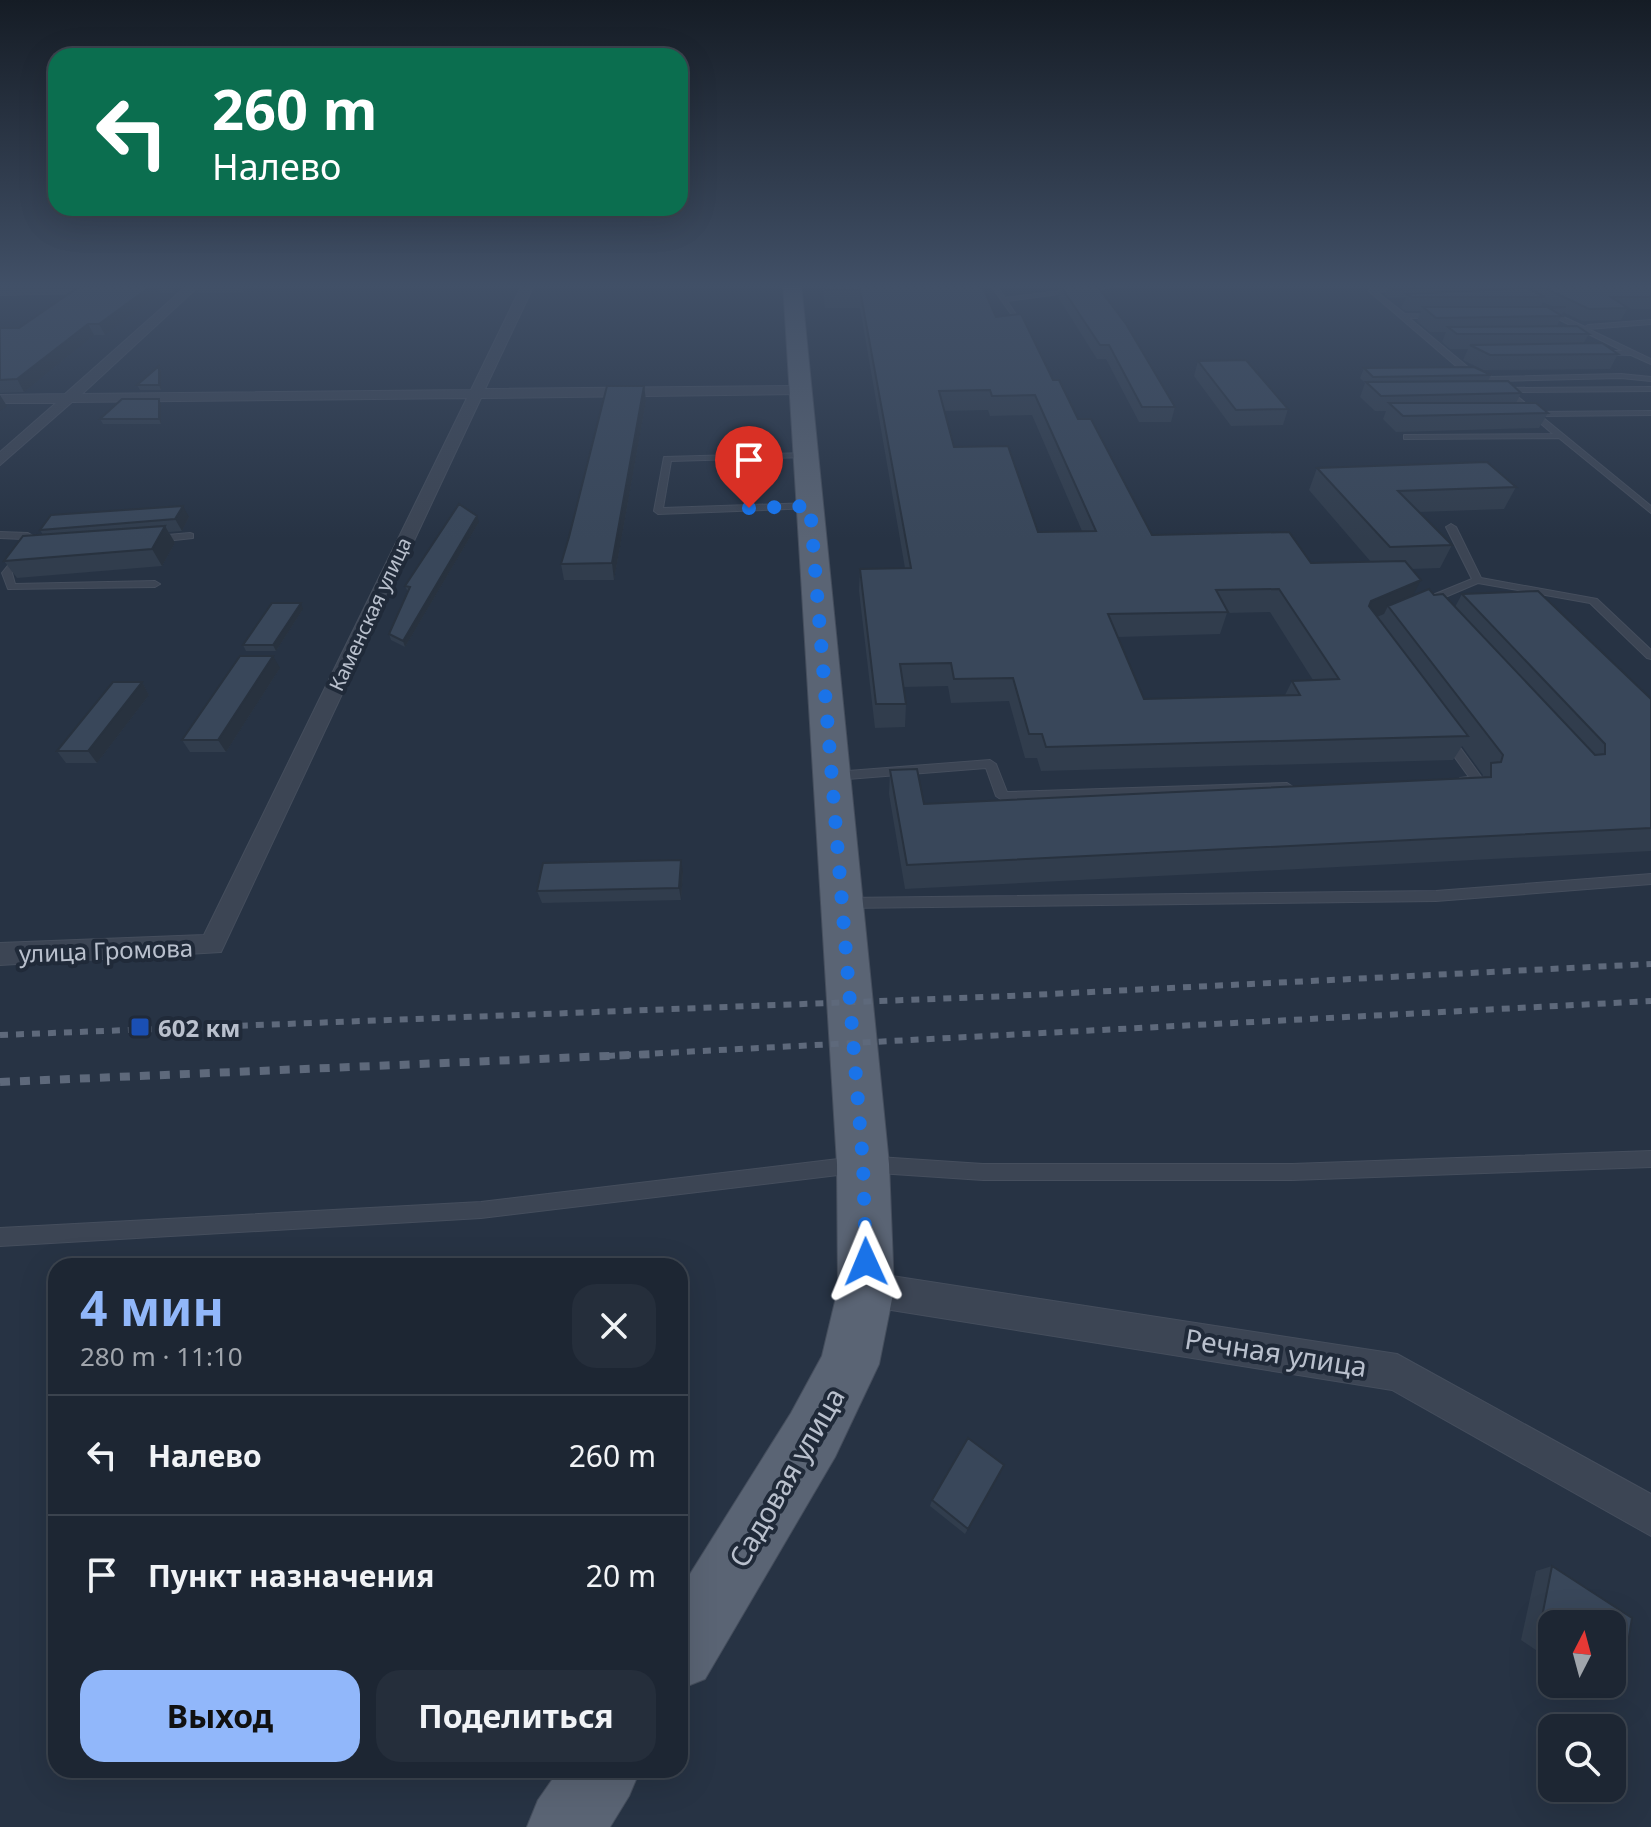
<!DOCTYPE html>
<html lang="ru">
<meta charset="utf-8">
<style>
body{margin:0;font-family:"Noto Sans",sans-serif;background:#252e3b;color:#f1f3f6;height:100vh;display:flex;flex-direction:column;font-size:30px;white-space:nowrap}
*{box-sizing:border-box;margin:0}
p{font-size:26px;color:#a0a5ac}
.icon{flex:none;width:44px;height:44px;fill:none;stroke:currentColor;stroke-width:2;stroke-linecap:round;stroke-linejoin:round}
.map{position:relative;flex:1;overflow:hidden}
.panel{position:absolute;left:48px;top:1258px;width:640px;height:520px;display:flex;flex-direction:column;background:#1d2633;border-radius:24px;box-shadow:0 8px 32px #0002,0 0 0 2px #3b434e}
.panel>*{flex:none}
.hud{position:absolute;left:48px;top:48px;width:640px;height:168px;border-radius:24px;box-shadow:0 8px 32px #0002,0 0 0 2px #3b434e;background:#0b6e4f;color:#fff;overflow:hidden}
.needle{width:52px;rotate:6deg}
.tools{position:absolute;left:1538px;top:1610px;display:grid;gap:16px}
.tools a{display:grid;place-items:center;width:88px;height:88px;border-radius:16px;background:#1d2633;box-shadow:0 8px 32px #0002,0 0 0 2px #3b434e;font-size:40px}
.pin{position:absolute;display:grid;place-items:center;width:68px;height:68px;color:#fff;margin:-82px -34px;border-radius:50% 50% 50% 0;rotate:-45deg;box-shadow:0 0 8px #0007}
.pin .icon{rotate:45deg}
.me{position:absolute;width:88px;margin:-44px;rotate:359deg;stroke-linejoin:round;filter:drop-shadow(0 0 6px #0008)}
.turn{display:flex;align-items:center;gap:28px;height:168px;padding:0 32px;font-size:36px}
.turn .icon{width:104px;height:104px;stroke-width:2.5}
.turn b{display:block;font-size:56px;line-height:68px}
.round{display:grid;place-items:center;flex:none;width:84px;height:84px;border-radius:24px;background:#252e3b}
.headline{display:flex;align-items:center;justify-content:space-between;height:136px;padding:0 32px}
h1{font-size:48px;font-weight:700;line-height:60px;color:#91b7fa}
.cta{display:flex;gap:16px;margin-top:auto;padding:16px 32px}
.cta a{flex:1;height:92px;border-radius:24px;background:#91b7fa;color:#111;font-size:32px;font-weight:700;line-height:92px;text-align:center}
.cta a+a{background:#252e3b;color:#f1f3f6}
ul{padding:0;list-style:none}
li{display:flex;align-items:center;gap:24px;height:120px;padding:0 32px;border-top:2px solid #3b434e}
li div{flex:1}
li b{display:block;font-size:30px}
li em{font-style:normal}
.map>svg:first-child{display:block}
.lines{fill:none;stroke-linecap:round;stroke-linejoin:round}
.lane-casing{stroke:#454e5d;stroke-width:2}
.street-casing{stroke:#454e5d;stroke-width:2}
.primary-casing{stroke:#454e5d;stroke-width:2}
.lane{fill:#3c4554;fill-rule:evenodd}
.street{fill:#3c4554;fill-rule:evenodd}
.primary{fill:#5a6474;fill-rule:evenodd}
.rail-far1{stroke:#5e697b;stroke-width:6;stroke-dasharray:8 8;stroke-linecap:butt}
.rail{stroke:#5e697b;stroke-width:8;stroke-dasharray:10 10;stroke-linecap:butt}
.wall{fill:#313d4d;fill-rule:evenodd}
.shaded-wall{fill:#28323f}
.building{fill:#39475a;stroke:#28323f;stroke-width:2;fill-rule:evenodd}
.route{stroke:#1a73e8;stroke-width:14;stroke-dasharray:0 25.2}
.transit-dot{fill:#1a4fb4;stroke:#202a39;stroke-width:3}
.labels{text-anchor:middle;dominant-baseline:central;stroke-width:8;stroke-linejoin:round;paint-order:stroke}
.far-street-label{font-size:20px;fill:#b9c0cd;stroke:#202a39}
.street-label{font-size:24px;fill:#b9c0cd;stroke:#202a39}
.poi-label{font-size:24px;font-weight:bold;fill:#b9c0cd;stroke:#202a39;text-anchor:start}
.near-street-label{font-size:28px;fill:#b9c0cd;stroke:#202a39}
</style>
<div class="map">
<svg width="1651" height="1827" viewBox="0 0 1651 1827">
<rect width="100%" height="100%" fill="#273344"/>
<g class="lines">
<!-- lane casing -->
<g class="lane-casing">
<path id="lane" d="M989,283H995L1005,298L1124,283H1143L1007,301L1017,316L1014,318Z
M1371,288H1407L1405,291L1377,292L1405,314L1438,315L1436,318H1409L1469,368L1492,377L1621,374L1651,377V381L1621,378L1498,381L1506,388L1651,387V391L1512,392L1536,412L1651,411V415L1541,416L1651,506V513L1559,438L1404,439V435H1407L1553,434L1532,416H1525L1527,412L1488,381L1463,372L1369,291Z
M90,290L88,293L0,295V291Z
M1542,309H1546L1585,327L1588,325L1651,320V324L1588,329L1651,359V364L1631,355L1598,354L1600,351H1623L1542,311Z
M806,453L810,455L809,457L671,461L663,508L810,503L813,504V508L658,514L654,511L664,457Z
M1451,524L1456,527L1481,578L1597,599L1651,650V659L1647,658L1590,603L1478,583L1431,603H1423V599L1472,579L1446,527Z
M0,532L28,533L33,536L28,554L12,573L15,584L155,581L160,584L155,587L8,589L2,573L18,553L23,539L0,538Z
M190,533L193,534V538L156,542L151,539L156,536Z
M1447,734L1451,735L1482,778L1484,781L1482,784H1460L1458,781L1460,778L1469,777L1441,738Z
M990,760L996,764L1007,792L1287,783L1293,787L1287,791L1002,800L996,796L986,768L835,780L829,776L835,772Z
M1651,874V884L1436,901L844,908L837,903L844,898L1436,891Z
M1651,1151V1167L1292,1180H983L863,1172L481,1218L0,1246V1228L481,1202L863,1156L983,1164H1292Z"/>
</g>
<!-- street casing -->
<g class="street-casing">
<path id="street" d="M190,283H202L82,394L471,390L523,283H535L485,389L800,386L807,390L800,394L481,398L221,952L0,965V943L204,935L467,398L72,402L0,465V452L56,403H0V395L65,394Z
M866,1272L1397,1354L1651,1494V1536L1392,1390L866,1306L854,1301L849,1289L854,1277Z"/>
</g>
<!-- primary casing -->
<g class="primary-casing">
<path id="primary" d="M783,283H801L889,1164L894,1289L879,1364L835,1457L705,1679L680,1689V1590L791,1413L822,1356L838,1289L837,1164Z
M559,1770H640L629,1796L610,1827H527L538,1800Z"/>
</g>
<!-- lane -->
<use href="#lane" class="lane"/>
<!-- street -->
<use href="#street" class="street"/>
<!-- primary -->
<use href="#primary" class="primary"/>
<!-- rail-far1 -->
<path class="rail-far1" d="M0,1035L1010,996L1651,964
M607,1056L1651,1001"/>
<!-- rail -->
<path class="rail" d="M0,1082L654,1054"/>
</g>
<!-- wall -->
<path class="wall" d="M0,283H186L174,293H161L105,335H94L24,392L0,393V328H19L76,288L0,291Z
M192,283H253L244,292L196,293Z
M822,283H981L996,317L1053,380L1152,535L1311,563L1371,562L1309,490L1317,468L1516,487L1504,509L1419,512L1452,545L1440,568L1411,569L1413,596L1434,595L1455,607L1462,594L1651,699V851L905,889L889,794L890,770L924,804L1481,778L1483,775L1462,746L1453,760L1041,771L1037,758H1025L1009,701L951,703L948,686L904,687L906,704L905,727L875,728L859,591L860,569L905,568L860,308H825ZM988,410L990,416L1032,415L1082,531L1038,532L954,447L944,411ZM1270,612L1313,680L1292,681L1285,695L1144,699L1118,637L1220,634L1227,613Z
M1049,283H1095L1175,407L1171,422H1139L1106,359H1097L1058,297L1059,288L1053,289Z
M1363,283H1439L1405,285L1462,283H1651V309H1627L1621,320L1582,321L1563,312L1557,326L1589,334L1583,344L1618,354L1610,369L1483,370L1463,360L1468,349H1450L1442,342L1446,332H1430L1417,321L1421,311H1406L1401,308L1406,297L1389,298L1385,295L1388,286L1368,287ZM1508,284L1517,289H1506ZM1543,302L1554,307H1540Z
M1198,361L1288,409L1283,425L1231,426L1194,376Z
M159,366L161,371V390H140L137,385Z
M1364,368L1491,375L1488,381L1521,393L1516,403L1548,413L1539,428L1396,432L1383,419L1386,411H1375L1360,397L1365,383L1360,378Z
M644,386L646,401L614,580H564L561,564Z
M161,404V424H103L100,419Z
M189,517L182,531L169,532L175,543L162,566L17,578L4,561L43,535L40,530Z
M479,522L405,647L391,640L389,634L408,592L405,586Z
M303,609L276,651H246L243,645Z
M280,668L226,752H190L182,740Z
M142,682L149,695L97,763H66L57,751Z
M683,872L681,900L542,903L537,891Z
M1004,1465L965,1534L930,1506L932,1500Z
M1552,1566L1620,1693L1600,1695L1585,1684H1612L1552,1624V1661L1521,1640L1536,1571Z"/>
<!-- shaded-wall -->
<path class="shaded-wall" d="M155,283H156L161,293L105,335L99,324Z
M170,283H186L174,293Z
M240,283H253L244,292Z
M1053,283H1086L1060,285L1059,288L1053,289Z
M88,324L94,335L24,392L17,379Z
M159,366L161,371V390L159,385Z
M644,386L646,401L614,580L612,563Z
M0,395L7,406L0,411Z
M159,399L161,404V424L159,419Z
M183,506L189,517L182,531L175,519Z
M477,516L479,522L405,647L403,641Z
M165,526L175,543L162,566L152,549Z
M1421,580L1409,603L1388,606L1384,614L1360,624L1371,601Z
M301,603L303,609L276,651L273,645Z
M273,656L280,668L226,752L218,740Z
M142,682L149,695L97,763L88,751Z
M681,860L683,872L681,900L679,888Z"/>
<!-- building -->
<path class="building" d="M113,283H155L99,324H88L17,379L0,380V328H19L80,286L111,285Z
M824,283H981L996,317L1021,314L1053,380H1059L1078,419H1091L1152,535L1289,532L1311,563L1405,561L1421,580L1371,601L1369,606L1468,736L1046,747L1042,734H1029L1013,678L954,679L951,663L900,664L906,704H876L860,569L911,568L860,290H825ZM990,390L992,396L1035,395L1096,531L1038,532L1008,446L954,447L939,391ZM1279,589L1339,679L1292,681L1300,695L1144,699L1108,614L1228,612L1216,590Z
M1073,283H1095L1126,324L1175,407H1142L1109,345H1100L1060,285Z
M1462,283H1505L1508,284L1393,289L1389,286Z
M1534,283H1651V297H1611L1628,308L1589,309Z
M1527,288L1545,297H1412L1407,294Z
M1423,307H1566L1549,308L1562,316L1436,318Z
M1577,326L1589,334H1457L1448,327Z
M1602,343L1618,354L1490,355L1470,345Z
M1246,360L1288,409L1236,410L1198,361Z
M159,366V385H137Z
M1474,367L1491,375L1373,377L1364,368Z
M1508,381L1521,393L1381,396L1366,382Z
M607,386H644L612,563L561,564L569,537Z
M122,399H159V419H100Z
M1389,403H1536L1548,413L1403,416Z
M1487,462L1516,487L1398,491L1452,545L1390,547L1317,468Z
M459,504L477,516L403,641L389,634L410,587L405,586Z
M183,506L175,519L40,530L51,515Z
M165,526L152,549L4,561L23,536Z
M1429,589L1434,595L1443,594L1595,755L1605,754V744L1462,594L1538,591L1651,699V828L907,865L890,770L917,769L924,804L1491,777V763L1501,762L1503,755L1388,606Z
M272,603H301L273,645H243Z
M240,656H273L218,740H182Z
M113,682H142L88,751H57Z
M681,860L679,888L537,891L543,863Z
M968,1438L1004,1465L968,1529L932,1500Z
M1552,1566L1632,1618L1620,1693L1606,1684H1612V1624H1552V1647L1538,1637Z"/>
<!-- sky -->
<linearGradient id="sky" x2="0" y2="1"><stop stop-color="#151c25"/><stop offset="0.53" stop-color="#415067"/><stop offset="1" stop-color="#415067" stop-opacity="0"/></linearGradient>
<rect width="1651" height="539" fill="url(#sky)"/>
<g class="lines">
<!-- route -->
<path class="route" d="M749,508L810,506L863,1164L866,1262"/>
</g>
<!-- markers -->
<rect class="transit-dot" x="130" y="1017" width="20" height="20" rx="4"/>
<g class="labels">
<!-- far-street labels -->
<g class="far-street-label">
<text transform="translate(370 614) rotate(-65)">Каменская улица</text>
</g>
<!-- street labels -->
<g class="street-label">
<text transform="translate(106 950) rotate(-2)">улица Громова</text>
</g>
<!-- poi labels -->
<g class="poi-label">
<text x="158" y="1027">602 км</text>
</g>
<!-- near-street labels -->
<g class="near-street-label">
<text transform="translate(1276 1352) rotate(9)">Речная улица</text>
<text transform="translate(786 1477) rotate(-60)">Садовая улица</text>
</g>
</g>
</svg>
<div class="tools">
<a><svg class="needle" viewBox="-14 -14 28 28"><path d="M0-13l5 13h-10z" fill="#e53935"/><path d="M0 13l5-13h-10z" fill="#a0a5ac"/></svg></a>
<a><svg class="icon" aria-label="search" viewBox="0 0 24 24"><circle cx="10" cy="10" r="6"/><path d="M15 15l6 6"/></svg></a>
</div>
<div class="pin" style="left:749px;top:508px;background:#d93025"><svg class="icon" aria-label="arrive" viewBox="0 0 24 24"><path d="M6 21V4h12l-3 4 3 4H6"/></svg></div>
<svg class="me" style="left:866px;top:1262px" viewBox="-20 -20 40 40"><path d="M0-17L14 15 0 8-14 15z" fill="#1a73e8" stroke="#fff" stroke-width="4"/></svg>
<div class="hud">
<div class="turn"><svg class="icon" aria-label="left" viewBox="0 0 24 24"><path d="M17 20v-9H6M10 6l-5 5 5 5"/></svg><div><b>260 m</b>Налево</div></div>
</div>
<section class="panel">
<div class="headline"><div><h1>4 мин</h1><p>280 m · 11:10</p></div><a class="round"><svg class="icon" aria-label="close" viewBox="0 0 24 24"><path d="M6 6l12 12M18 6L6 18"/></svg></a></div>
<ul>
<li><svg class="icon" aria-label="left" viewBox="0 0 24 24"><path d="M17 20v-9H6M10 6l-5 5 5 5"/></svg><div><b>Налево</b></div><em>260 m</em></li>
<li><svg class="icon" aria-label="arrive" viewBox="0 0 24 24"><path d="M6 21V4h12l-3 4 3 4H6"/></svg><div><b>Пункт назначения</b></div><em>20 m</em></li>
</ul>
<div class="cta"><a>Выход</a><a>Поделиться</a></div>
</section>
</div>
